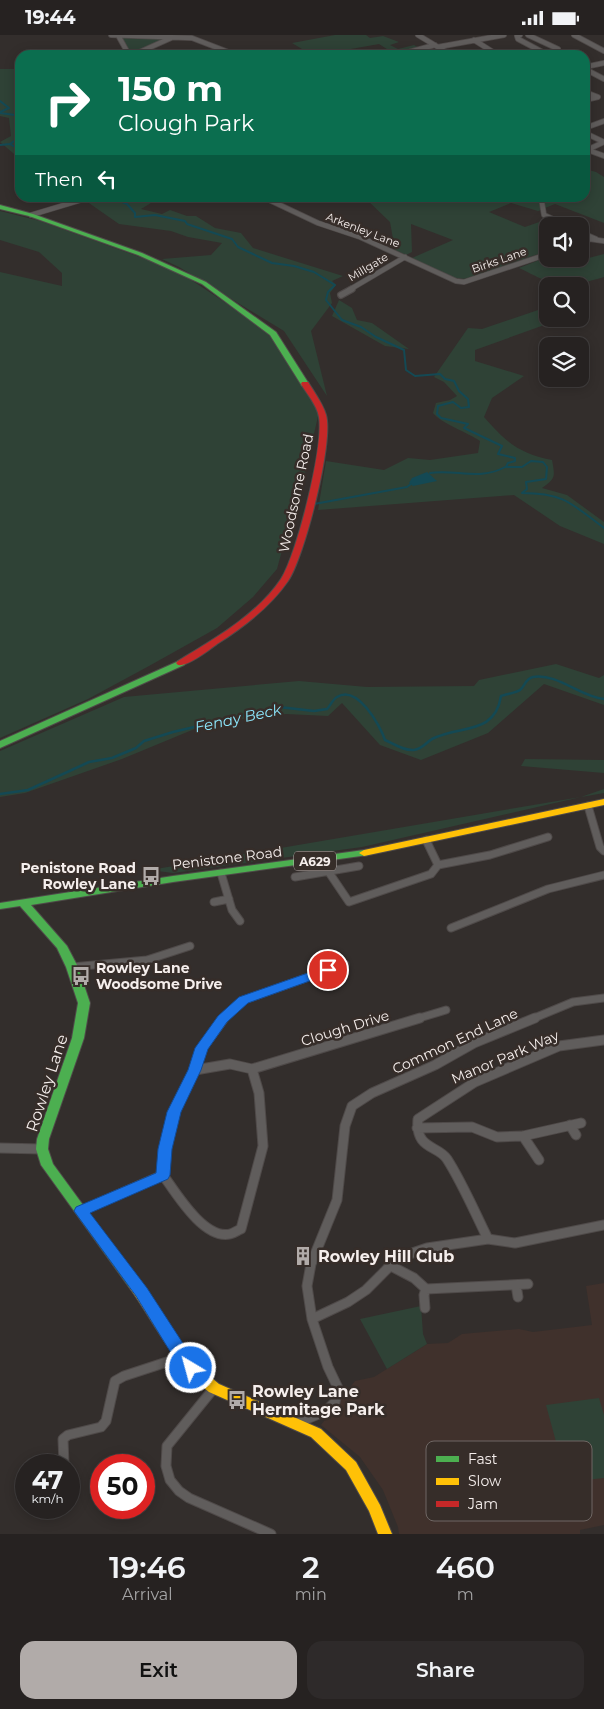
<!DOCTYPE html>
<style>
body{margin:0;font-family:Montserrat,sans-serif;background:#2e2a2a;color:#f1f3f6;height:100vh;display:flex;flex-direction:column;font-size:19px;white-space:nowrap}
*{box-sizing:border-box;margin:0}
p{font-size:16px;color:#a4a4a5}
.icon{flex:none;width:28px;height:28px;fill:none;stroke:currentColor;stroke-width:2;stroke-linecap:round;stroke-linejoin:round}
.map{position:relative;height:1499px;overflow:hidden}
.drawer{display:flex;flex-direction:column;background:#262221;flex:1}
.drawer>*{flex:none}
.guide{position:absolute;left:15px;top:15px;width:575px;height:152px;border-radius:15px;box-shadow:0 2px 12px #0003,0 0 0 1px #423f3f;background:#0b6e4f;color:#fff;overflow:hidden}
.buttons{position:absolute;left:539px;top:182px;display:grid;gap:10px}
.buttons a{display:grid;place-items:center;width:50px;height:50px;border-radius:10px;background:#262221;box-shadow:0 2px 12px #0003,0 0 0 1px #423f3f;font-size:25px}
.speed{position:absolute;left:15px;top:1419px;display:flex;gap:10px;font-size:25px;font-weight:700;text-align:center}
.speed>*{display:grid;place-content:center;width:65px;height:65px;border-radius:50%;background:#262221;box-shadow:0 2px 12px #0003,0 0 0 1px #423f3f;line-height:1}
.speed small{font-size:12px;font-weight:400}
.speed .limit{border:8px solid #d22;background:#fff;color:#111}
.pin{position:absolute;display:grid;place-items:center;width:42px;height:42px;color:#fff;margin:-21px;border:2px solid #fff;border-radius:50%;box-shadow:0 1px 5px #0007}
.me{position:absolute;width:55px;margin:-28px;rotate:323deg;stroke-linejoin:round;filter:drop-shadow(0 0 4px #0008)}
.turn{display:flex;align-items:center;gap:18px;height:105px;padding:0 20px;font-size:22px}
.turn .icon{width:65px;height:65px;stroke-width:2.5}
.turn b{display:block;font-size:35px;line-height:42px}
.then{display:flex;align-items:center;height:48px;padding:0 20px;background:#0003;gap:10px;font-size:19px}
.eta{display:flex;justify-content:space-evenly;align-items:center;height:85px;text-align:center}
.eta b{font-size:30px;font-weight:600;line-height:35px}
.primary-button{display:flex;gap:10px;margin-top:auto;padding:10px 20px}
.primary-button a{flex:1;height:58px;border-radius:15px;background:#b1aba9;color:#111;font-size:20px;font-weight:600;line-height:58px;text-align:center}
.primary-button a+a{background:#2e2a2a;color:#f1f3f6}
.status{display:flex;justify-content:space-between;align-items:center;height:35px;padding:0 25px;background:#262221;direction:ltr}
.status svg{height:14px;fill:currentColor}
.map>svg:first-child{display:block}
.built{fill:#40312c}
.green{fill:#2f4236}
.water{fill:#144954}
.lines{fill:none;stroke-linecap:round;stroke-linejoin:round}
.stream-far1{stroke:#144954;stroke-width:2}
.stream{stroke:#144954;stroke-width:2.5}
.street-far3-casing{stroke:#4f4a49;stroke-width:6}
.street-far2-casing{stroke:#4f4a49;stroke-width:8}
.street-far1-casing{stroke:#4f4a49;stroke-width:9}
.street-casing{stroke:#4f4a49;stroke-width:11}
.fast-casing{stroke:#4f4a49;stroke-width:2}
.slow-casing{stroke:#4f4a49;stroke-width:2}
.jam-casing{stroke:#4f4a49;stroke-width:2}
.street-far3{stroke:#605d5c;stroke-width:4.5}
.street-far2{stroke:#605d5c;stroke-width:5.5}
.street-far1{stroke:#605d5c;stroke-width:7}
.street{stroke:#605d5c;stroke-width:9}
.fast{fill:#4caf50;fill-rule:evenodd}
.slow{fill:#ffc107;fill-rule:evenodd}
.jam{fill:#c62828;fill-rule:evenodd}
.route{fill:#1a73e8;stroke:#114b97}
.labels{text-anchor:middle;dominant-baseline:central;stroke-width:5;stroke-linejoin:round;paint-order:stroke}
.far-street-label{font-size:11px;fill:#f5eeec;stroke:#362d29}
.shield{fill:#362d29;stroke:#bcb4b2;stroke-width:1}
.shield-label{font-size:12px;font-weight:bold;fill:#f5eeec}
.street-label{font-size:14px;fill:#f5eeec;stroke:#362d29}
.poi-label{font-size:14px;font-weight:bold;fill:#f5eeec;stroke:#362d29;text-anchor:end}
.water-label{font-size:15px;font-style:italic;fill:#8de7fc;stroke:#362d29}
.near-street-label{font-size:16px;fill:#f5eeec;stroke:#362d29}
.near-poi-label{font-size:16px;font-weight:bold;fill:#f5eeec;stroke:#362d29;text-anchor:start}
.key{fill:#362d29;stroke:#6f6764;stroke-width:1}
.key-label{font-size:14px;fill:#f5eeec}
</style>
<div class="status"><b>19:44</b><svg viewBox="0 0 49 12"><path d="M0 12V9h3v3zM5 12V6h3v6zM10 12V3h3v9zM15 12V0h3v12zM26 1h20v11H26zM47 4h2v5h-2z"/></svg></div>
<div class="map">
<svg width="604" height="1499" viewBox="0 0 604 1499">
<rect width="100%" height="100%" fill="#332e2c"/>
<!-- built -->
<path class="built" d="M604,1248V1490L580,1495V1499H399L398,1492L383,1455L360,1422L321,1390L355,1346L374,1342L427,1309L448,1308L462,1299L519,1294L533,1297L592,1290L586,1251Z"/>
<!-- green -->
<path class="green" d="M335,0H366L370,3L383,1L399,7L390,10L398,14L414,10L421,14L395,20H371L390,16L379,9L323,19L324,20H263L302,14L292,8Z
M120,2H174L130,20Z
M20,34V124L0,107L11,101L9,83L0,81V34Z
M585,134L596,137L604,142V188L555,169L545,173L544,163L585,162Z
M103,162L167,163L151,168L141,174L162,179L170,175L187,181H196L215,193L241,198L253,213L343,241L332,246L336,250L330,258L332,268L311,296L327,361L284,296L179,232L162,224L211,220L222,208L188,202L171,196L119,189L86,166Z
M365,163H539L541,175L538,176L511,168L489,177L525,192L548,184L564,191H548L547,216L477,240C457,252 432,232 412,223L453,205L411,189L412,217L406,220L395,215L390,187Z
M0,176L40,186L176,235L273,299L321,368L299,465L291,482L277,534L253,562L217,593L149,631L88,664L0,703V237L62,251V238L39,217L0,205Z
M604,219V242C559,255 560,253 519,233L547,222L548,224L581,225Z
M339,265L352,273L357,285L372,288L409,314L385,311L332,281Z
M547,272L548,284H561L475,315V326L524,341L492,363L484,382C506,407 518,418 552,425C555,442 556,443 542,453L567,460L604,487V509L560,491L514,460L318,475L326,426L384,435L408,423L430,425L478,418L480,406C467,397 442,389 433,378L436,368L450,365L457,361L444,347L434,342L468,293L482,294Z
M556,629L599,643L604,640V670L544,649L488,698L421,725L380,710L342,668L328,681L286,679L209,688L122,724L25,758L0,762V716L124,662L299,646L367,652L474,651L479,645Z
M525,724L604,725V738L521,731Z
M604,754V758L581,762L362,812L173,838L150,835L581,762Z
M421,1271L423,1299L427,1309L387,1334L360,1284Z
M599,1363L604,1380V1443L567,1447L546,1370Z"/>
<!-- water -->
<path class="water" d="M427,437L437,446L413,451L409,448L412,443Z"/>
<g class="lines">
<!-- stream-far1 -->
<path class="stream-far1" d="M0,66L9,73L0,77
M0,78L15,80L17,88L15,93L20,95
M20,102L10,109L20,115
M0,110L10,109
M110,162L127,169L135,178V182L155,180L185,186L187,189L232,204L238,212L272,228L294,231L314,237L335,250L328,257L326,265L342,285L361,292L376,302L404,315L406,335L415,341L440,339L445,344L454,346L459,356L468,364L469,372L461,373L453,367L438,371L437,379L441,383L468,389L464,393L502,411L498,419L515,423V426L508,428L506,432H522L531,426L543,427L547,432L546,444L526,447L527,454L522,458C564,458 572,469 604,493
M430,438C456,434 480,446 505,432
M314,469L407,452L411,449"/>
<!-- stream -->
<path class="stream" d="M0,759L28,755L89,727L112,723L136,713L144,706L173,697L279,672L314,676L327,674C330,671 333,664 337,662C357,649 380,690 385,705C394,709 404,716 414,715C423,714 427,706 434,703C461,690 495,700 501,661C506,659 516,658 520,655C525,651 525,644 533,642C558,638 580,662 604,664"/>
<!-- street-far3 casing -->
<g class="street-far3-casing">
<path id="street-far3" d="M111,0L192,3L236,20
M418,0L451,20
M520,0L517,1L518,4L548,20
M528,0L558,14
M574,0L604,16
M119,2L129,20
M474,5L493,17L477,20
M438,12L504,0
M133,20L171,3
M398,20L435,10
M585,32L604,28
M585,34L604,44
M585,57L598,62L585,65
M585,93L604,86
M585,98L604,107
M585,114L604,121
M587,115L604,107
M263,162L318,188L360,202L456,246L464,247L548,219
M541,162L544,180L568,191
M31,180L91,162
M580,197L596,204
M580,208L590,204L604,206
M349,255L405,222"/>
</g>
<!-- street-far2 casing -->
<g class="street-far2-casing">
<path id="street-far2" d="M341,260L352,254"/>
</g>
<!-- street-far1 casing -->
<g class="street-far1-casing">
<path id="street-far1" d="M588,771L600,812L604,816
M438,830L490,820L548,802
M328,836L349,867L431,839L438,830L426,805
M221,838L232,875L240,886
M295,842L359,831
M214,867L229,864
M451,893L548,854L604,840
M72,932L147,925L190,911
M223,984L244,965L345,929
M416,984L446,975
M532,984L573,967L604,963"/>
</g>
<!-- street casing -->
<g class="street-casing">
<path id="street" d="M230,1029L252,1034L259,1058L263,1111L241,1194C238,1195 234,1198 230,1199C204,1205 176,1158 163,1140L165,1114L174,1077L195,1035Z
M252,1034L420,983
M195,1035L202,1013L224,983
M570,1090L576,1100
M417,1093L472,1092L497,1102L523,1101L581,1088
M523,1101L539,1125
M0,1113L42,1114
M81,1176L163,1140
M488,1204C475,1178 463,1149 447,1124C438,1110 415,1115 418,1084L475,1047L559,1011L604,1005
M389,1230L414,1243L426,1254L528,1249
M516,1250L518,1262
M425,1273L424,1260L426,1254
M312,1284L348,1267L366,1255L398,1223L427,1213L488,1204L515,1208L604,1190
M214,1353L167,1411L166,1431L170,1445L179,1456L189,1463L271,1499
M297,1388L326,1376L335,1367L338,1353L328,1332L312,1284L307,1251L311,1229L337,1165L345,1091L352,1071L372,1058L435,1030L474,1008L535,983
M64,1430L63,1404L68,1400L101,1392L106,1386L115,1346L124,1341L182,1322"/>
</g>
<!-- fast casing -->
<g class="fast-casing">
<path id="fast" d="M0,170L33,179L142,218L206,247L276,297L309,349L308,351H302L270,300L202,249L138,220L29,181L0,174Z
M181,625L184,626L186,628L184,630L0,713V706Z
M364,815L368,816L369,818L368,820L173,847L31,870L67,911L78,932L90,968L84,1003L49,1104L48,1114L53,1129L140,1248L139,1252L134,1253L129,1252L41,1130L36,1114L37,1104L72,1003L78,968L66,932L57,913L20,871L0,874V868L173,841Z"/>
</g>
<!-- slow casing -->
<g class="slow-casing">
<path id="slow" d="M604,764V770L364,821L359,818L364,815Z
M134,1243L139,1244C164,1281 183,1321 219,1349L321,1394L356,1427L380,1470L392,1499H378L369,1476L346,1435L311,1402L209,1357C173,1329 155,1288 129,1252L128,1248L129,1244Z"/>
</g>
<!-- jam casing -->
<g class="jam-casing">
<path id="jam" d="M302,347H308C314,357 323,369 326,380C334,407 304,523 288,546C270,572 244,592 217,609C209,615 187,632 178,630L176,628L178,626C214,604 257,580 281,544C297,519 324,411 319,382C317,370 307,359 301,349Z"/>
</g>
<!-- street-far3 -->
<use href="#street-far3" class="street-far3"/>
<!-- street-far2 -->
<use href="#street-far2" class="street-far2"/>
<!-- street-far1 -->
<use href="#street-far1" class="street-far1"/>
<!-- street -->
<use href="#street" class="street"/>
<!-- fast -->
<use href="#fast" class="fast"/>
<!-- slow -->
<use href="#slow" class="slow"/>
<!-- jam -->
<use href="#jam" class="jam"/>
</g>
<!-- route -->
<path class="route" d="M328,931L334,935L332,938L248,968L227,987L208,1014L201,1035L181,1077L172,1114L170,1140L168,1144L90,1178L147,1253L199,1333L196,1337L191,1339L186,1337L176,1326L136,1261L74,1176L76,1172L156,1138L158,1114L167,1077L188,1035L195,1013L218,981L239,962Z"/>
<!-- icons -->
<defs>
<g id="bus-bare" transform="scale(1.5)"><path d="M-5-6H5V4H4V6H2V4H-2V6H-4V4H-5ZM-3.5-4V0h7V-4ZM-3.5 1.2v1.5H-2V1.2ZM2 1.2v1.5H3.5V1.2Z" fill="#b1aba9" stroke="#362d29" stroke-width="2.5" paint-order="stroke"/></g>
<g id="building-bare" transform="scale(1.5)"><path d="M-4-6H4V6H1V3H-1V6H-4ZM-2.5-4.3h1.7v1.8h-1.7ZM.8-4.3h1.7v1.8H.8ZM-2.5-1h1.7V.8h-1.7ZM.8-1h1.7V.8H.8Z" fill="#b1aba9" stroke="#362d29" stroke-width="2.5" paint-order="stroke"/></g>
</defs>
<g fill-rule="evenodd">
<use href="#bus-bare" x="151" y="841"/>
<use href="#bus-bare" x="81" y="941"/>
<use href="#building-bare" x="303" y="1221"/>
<use href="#bus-bare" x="237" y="1365"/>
</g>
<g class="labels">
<!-- far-street labels -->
<g class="far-street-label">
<text transform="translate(363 195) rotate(21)">Arkenley Lane</text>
<text transform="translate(499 225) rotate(-19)">Birks Lane</text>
<text transform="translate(368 232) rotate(-31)">Millgate</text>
</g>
<!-- shield labels -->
<rect class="shield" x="294" y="816.5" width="42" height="19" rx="4"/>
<g class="shield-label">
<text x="315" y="826">A629</text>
</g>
<!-- street labels -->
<g class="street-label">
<text transform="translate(296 458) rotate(-78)">Woodsome Road</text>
<text transform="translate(227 823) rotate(-7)">Penistone Road</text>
<text transform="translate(345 993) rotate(-17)">Clough Drive</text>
<text transform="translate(455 1006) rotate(-25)">Common End Lane</text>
<text transform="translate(505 1022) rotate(-23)">Manor Park Way</text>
</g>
<!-- poi labels -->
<g class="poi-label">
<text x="136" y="833">Penistone Road<tspan x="136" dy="16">Rowley Lane</tspan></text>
<text x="96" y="933" text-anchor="start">Rowley Lane<tspan x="96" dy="16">Woodsome Drive</tspan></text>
</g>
<!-- water labels -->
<g class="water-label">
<text transform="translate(238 683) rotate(-12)">Fenay Beck</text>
</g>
<!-- near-street labels -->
<g class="near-street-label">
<text transform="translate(47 1048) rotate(-72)">Rowley Lane</text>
</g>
<!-- near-poi labels -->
<g class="near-poi-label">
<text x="318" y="1221">Rowley Hill Club</text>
<text x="252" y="1356">Rowley Lane<tspan x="252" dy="18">Hermitage Park</tspan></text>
</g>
</g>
<!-- legend -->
<rect x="426" y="1406" width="166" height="80" rx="8" class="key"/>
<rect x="436" y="1421" width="23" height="6" fill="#4caf50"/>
<rect x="436" y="1443" width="23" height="7" fill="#ffc107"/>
<rect x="436" y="1466" width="23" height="6" fill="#c62828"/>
<g class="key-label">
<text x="468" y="1429">Fast</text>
<text x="468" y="1451">Slow</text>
<text x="468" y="1474">Jam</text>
</g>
</svg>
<div class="buttons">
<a><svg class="icon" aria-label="sound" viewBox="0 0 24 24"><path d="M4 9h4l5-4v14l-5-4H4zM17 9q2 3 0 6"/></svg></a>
<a><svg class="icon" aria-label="search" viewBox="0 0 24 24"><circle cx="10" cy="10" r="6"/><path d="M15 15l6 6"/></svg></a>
<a><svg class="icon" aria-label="layers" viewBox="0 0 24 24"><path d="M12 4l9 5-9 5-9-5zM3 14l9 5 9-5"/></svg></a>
</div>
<div class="speed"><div>47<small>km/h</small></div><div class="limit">50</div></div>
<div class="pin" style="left:328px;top:935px;background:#d93025"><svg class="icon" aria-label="arrive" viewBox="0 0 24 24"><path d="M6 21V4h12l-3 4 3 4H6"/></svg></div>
<svg class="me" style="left:191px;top:1333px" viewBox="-20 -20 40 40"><circle r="17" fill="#1a73e8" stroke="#fff" stroke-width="3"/><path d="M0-11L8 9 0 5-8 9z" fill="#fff"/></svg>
<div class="guide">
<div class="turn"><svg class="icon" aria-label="right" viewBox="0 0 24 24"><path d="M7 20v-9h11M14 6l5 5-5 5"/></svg><div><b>150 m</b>Clough Park</div></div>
<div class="then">Then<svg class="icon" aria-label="left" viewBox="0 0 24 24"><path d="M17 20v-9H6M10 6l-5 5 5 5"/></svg></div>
</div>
</div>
<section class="drawer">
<div class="eta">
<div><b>19:46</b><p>Arrival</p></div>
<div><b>2</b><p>min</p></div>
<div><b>460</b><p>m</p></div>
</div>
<div class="primary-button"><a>Exit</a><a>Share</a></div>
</section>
